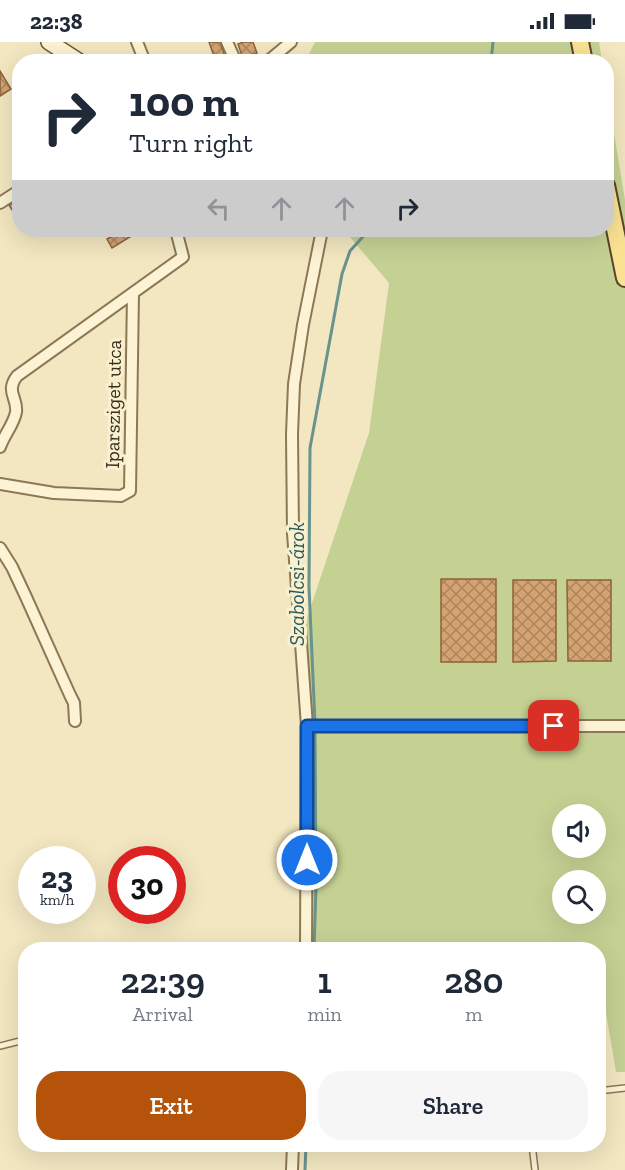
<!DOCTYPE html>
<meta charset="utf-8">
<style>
body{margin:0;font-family:"Zilla Slab",serif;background:#f6f6f7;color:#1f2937;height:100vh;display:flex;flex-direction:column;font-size:22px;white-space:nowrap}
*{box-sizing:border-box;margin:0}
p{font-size:20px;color:#747a83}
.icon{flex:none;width:33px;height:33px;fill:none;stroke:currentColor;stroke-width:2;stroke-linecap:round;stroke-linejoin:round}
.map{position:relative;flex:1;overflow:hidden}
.drawer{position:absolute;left:18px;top:900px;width:588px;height:210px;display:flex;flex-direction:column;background:#fff;border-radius:24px;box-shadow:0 6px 24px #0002}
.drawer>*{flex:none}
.top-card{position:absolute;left:12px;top:12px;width:602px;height:183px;border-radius:24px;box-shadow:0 6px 24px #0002;background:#fff;color:#1f2937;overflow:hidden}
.controls{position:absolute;left:552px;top:762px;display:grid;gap:12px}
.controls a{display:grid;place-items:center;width:54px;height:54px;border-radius:50%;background:#fff;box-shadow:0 6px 24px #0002;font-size:30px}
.speed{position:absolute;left:18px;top:804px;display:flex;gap:12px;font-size:30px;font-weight:700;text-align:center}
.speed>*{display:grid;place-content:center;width:78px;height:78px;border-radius:50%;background:#fff;box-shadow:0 6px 24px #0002;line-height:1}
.speed small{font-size:15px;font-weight:400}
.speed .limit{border:9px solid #d22;background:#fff;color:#111}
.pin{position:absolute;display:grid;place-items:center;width:51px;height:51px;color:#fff;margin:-26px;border-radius:12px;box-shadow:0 3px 9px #0006}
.me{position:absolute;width:66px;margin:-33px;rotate:0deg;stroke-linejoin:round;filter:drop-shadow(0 0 4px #0008)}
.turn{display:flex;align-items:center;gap:21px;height:126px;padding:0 18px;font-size:27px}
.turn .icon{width:78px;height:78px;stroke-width:2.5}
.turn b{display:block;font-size:42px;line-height:51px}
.lanes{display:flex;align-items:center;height:57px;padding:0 18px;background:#0003;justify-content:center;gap:30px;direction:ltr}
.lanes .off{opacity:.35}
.eta{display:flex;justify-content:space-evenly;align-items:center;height:102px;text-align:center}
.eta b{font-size:36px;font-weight:600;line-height:42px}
.cta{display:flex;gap:12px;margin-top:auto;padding:12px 18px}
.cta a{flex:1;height:69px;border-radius:24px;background:#b45309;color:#fff;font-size:24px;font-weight:600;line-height:69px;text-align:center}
.cta a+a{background:#f6f6f7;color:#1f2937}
.status{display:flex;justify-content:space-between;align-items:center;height:42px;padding:0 30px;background:#fff;direction:ltr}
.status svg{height:16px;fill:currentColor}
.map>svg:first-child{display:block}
.grass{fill:#c5d193;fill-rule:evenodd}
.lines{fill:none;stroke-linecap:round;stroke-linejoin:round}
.stream{stroke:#69938c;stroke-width:3}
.building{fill:url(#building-cross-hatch);stroke:#8f623a;stroke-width:1.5}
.service-casing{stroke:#8d7856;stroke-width:8}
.minor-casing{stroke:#8d7856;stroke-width:14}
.secondary-casing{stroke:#6f5939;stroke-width:18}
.primary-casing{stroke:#5a452b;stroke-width:20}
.service{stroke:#fcf3d4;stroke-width:5}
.minor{stroke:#fcf3d4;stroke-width:10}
.secondary{stroke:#fcf3d4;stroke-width:15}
.primary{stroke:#f9e294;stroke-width:16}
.route-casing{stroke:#114b97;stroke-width:15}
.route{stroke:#1a73e8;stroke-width:10}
.labels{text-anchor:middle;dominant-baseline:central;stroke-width:6;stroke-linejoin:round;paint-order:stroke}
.street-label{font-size:20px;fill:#3b2e1c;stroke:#f9f0d0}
.water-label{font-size:21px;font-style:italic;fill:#2a5b5c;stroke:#f9f0d0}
</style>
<div class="status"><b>22:38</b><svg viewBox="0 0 49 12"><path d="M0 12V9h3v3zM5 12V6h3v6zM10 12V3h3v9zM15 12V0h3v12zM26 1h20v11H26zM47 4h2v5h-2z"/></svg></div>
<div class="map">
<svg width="625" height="1128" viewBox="0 0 625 1128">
<defs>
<pattern id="building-cross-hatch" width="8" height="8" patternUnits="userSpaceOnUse" patternTransform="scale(1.5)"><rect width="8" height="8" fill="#d4a372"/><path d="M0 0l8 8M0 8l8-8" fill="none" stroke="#ad855d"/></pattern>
</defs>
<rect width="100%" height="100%" fill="#f2e7c0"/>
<!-- grass -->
<path class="grass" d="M315,0H599L602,19L305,20Z
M606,43L625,158V1030H616L605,965H599L598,908L314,907L306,579L369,391L389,241L344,188H606ZM562,772H596V806H562ZM562,838H596V872H562Z"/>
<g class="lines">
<!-- stream -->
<path class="stream" d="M491,20L493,0
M315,681L309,545L310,406L342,232L350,209L369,188
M314,908L316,844L315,688
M305,1128L306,1102"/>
</g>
<!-- building -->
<path class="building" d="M209,0H220L227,20H216Z
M244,0H253L257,11L243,17L238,2Z
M0,29L11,47L0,54Z
M15,160L20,168L14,171L9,163Z
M123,188H137L138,190L112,206L107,197Z
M441,537H496V620H441Z
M513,538H556V619L513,620Z
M567,538H611V619H568Z"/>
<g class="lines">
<!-- service casing -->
<g class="service-casing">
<path id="service" d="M0,1004L24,998
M598,1049L625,1046
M532,1102L535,1128"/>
</g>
<!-- minor casing -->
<g class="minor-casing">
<path id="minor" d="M137,0L145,20
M227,0L236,20
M267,20L291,0
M0,161L20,148
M0,405C4,393 14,382 16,370C18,356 5,350 17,334L183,215L176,188
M0,442L54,451L121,454L130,449L133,251
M0,506L12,525L26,555L70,653L74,661L75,679
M307,684H625
M306,908L307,684L293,491L292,392L294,342L303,283L322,188
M292,1128L293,1102"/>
</g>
<!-- secondary casing -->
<g class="secondary-casing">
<path id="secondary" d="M49,0L80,20"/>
</g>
<!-- primary casing -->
<g class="primary-casing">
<path id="primary" d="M580,0L584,20
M606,143L625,236"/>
</g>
<!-- service -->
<use href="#service" class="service"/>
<!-- minor -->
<use href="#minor" class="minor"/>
<!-- secondary -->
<use href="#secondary" class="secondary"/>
<!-- primary -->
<use href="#primary" class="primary"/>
</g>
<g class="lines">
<!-- route casing -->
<g class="route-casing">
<path id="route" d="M307,818V684H554"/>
</g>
<!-- route -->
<use href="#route" class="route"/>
</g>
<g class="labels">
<!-- street labels -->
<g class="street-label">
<text transform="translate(113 362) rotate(-89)">Iparsziget utca</text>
</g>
<!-- water labels -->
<g class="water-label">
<text transform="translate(296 542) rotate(-90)">Szabolcsi-árok</text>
</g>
</g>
</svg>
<div class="controls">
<a><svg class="icon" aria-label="sound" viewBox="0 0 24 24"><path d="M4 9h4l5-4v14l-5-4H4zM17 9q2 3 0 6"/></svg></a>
<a><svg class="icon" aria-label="search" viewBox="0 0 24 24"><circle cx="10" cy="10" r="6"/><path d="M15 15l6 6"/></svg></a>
</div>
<div class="speed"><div>23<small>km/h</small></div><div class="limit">30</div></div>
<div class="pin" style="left:554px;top:684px;background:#d93025"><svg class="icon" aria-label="arrive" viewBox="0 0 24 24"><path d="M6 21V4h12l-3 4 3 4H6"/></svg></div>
<svg class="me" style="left:307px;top:818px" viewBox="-20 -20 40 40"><circle r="17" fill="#1a73e8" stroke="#fff" stroke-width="3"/><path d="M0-11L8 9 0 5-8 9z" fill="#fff"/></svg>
<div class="top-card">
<div class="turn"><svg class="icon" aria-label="right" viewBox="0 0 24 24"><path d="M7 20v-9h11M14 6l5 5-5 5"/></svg><div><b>100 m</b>Turn right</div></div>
<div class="lanes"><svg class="icon off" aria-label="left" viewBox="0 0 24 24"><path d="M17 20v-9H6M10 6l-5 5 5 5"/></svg><svg class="icon off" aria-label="ahead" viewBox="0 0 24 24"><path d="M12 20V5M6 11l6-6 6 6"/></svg><svg class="icon off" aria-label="ahead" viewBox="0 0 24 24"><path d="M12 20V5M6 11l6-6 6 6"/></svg><svg class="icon" aria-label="right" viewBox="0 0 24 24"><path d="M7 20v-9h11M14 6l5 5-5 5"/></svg></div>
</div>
<section class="drawer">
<div class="eta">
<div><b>22:39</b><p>Arrival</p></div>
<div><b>1</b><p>min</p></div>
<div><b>280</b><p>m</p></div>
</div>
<div class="cta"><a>Exit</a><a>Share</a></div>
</section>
</div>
